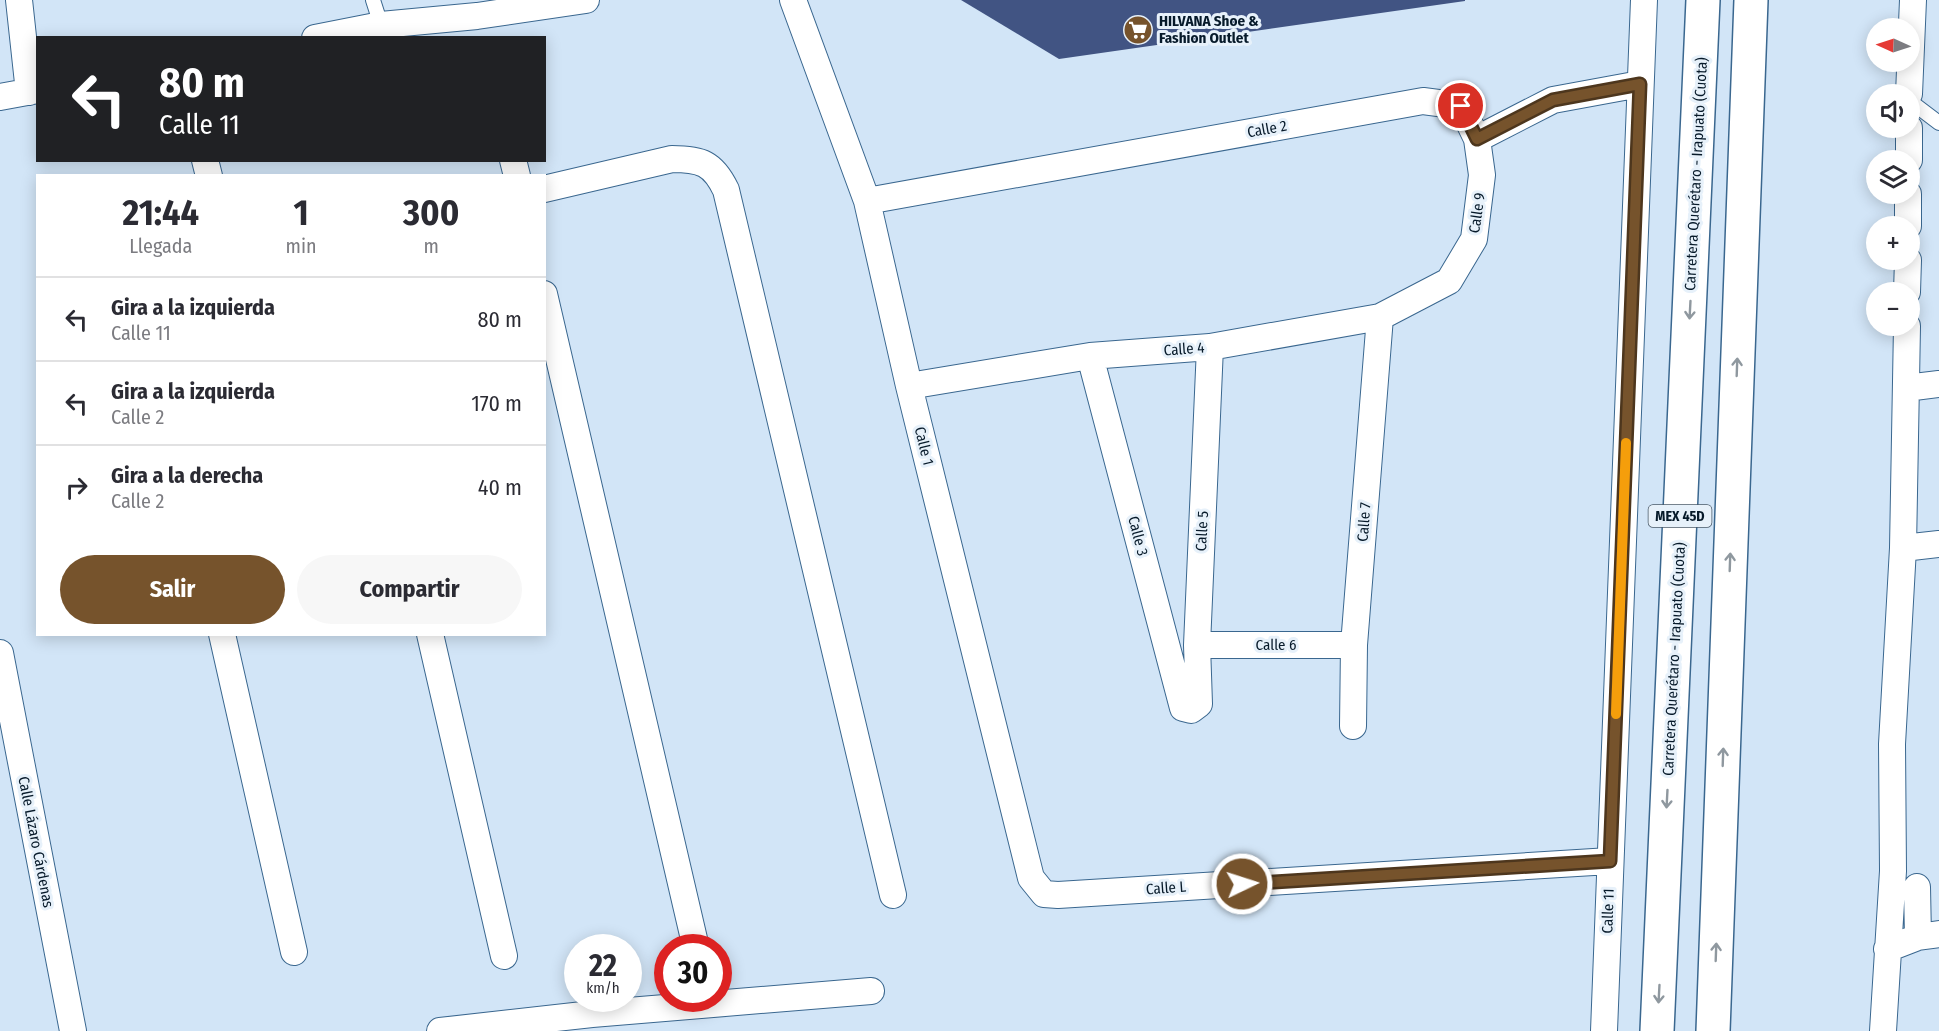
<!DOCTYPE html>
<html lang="es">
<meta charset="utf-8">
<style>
body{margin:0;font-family:"Fira Sans Condensed",sans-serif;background:#f7f7f7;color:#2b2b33;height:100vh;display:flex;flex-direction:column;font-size:22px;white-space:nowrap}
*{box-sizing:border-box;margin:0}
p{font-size:20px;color:#7c7c81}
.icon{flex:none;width:33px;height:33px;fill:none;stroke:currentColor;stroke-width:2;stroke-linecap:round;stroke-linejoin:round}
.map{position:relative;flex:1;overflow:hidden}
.drawer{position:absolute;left:36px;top:174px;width:510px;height:462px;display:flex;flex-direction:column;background:#fff;border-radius:0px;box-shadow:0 3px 15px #0003}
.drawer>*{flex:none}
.hud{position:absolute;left:36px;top:36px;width:510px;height:126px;border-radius:0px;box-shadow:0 3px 15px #0003;background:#202124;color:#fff;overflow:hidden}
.needle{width:39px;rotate:273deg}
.fabs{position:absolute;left:1866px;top:18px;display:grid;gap:12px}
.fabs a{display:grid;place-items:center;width:54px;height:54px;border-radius:50%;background:#fff;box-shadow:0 3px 15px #0003;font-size:30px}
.speed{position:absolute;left:564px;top:934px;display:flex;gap:12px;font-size:30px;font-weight:700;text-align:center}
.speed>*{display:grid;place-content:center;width:78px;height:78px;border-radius:50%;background:#fff;box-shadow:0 3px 15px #0003;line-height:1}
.speed small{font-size:15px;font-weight:400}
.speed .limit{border:9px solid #d22;background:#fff;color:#111}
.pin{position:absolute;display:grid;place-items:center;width:51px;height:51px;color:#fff;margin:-26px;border:3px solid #fff;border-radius:50%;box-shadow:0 2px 6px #0007}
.me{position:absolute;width:66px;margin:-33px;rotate:86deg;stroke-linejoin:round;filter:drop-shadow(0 0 4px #0008)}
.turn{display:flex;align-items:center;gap:21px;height:126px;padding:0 24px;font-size:27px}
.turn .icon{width:78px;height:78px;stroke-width:2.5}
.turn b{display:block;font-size:42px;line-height:51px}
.eta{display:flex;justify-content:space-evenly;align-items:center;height:102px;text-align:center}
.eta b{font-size:36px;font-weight:700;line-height:42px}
.button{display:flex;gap:12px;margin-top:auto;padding:12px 24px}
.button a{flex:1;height:69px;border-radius:36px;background:#76532c;color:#fff;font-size:24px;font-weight:700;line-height:69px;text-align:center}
.button a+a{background:#f7f7f7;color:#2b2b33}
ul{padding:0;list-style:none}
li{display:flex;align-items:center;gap:18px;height:84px;padding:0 24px;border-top:2px solid #e1e1e2}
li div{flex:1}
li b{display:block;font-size:22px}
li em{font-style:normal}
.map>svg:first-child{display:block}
.building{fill:#415483}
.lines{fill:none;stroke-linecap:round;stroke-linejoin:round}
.lane-casing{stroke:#3a678f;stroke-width:16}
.street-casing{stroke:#3a678f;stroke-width:28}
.highway-casing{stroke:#3a678f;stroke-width:36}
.lane{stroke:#fff;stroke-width:14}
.street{stroke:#fff;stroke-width:26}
.highway{stroke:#fff;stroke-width:33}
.oneway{stroke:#8f989f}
.route-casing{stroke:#4d361d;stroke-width:15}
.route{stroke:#76532c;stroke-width:10}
.slow{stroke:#f59e0b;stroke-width:10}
.labels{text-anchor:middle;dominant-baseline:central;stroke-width:6;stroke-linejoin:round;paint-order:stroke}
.shield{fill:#e7f1fa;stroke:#4a5a68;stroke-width:1.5}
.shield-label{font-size:14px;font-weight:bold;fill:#071a2a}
.poi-label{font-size:15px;font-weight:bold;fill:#071a2a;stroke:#e7f1fa;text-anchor:start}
.street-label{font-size:15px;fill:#071a2a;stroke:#e7f1fa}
</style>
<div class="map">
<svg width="1939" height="1031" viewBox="0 0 1939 1031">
<rect width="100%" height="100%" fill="#d2e5f7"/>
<!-- building -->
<path class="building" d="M961,0H1465V1L1059,59Z"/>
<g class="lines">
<!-- lane casing -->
<g class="lane-casing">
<path id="lane" d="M373,0L381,25
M1910,101L1939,123"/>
</g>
<!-- street casing -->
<g class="street-casing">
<path id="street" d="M19,0L29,92
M793,0L867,201L909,386L1031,878L1044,894L1058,895L1610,861
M315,38L381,25L477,16L586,0
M1909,94L1913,0
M0,97L38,90
M1477,139L1553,100L1640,84
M205,160L209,176
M513,160L517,176
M1909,160V128
M544,189L672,159C701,159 713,163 726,190L893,895
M867,201L1423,101L1461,106L1477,139L1482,175L1474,239L1449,281L1380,317L1210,347L1090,356L909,386
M1908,226V194
M1907,292L1908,260
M544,294L694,939
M1090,356L1183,708L1191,710L1199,704L1197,645L1210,347
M1906,388L1939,384
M1903,548L1939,544
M222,634L294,952
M430,634L504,956
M1197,645H1354
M0,653L73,1031
M1353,726L1354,645L1380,317
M1918,937L1939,934
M1887,949L1918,937L1917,887
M440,1031L592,1014L871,991
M1604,1031L1644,0
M1883,1031L1893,871L1892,744L1903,548L1907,326"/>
</g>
<!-- highway casing -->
<g class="highway-casing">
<path id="highway" d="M1657,1031L1703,0
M1713,1031L1751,0"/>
</g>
<!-- lane -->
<use href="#lane" class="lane"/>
<!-- street -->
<use href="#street" class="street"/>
<!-- highway -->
<use href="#highway" class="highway"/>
</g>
<!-- one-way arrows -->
<defs><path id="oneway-shaft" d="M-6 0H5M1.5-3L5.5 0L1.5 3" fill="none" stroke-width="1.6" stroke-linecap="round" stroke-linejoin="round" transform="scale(1.5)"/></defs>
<g class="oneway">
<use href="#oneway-shaft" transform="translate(1690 310) rotate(93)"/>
<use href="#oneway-shaft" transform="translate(1737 367) rotate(-88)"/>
<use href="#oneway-shaft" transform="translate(1730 562) rotate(-88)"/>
<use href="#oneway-shaft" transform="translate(1723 757) rotate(-88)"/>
<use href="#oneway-shaft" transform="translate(1667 799) rotate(93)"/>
<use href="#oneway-shaft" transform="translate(1716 952) rotate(-88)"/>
<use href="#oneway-shaft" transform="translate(1659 994) rotate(93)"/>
</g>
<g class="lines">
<!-- route casing -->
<g class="route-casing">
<path id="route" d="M1242,884L1610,861L1640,84L1553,100L1477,139L1461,106"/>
</g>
<!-- route -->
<use href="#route" class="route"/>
<!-- slow -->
<path class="slow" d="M1616,714L1626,443"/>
</g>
<!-- icons -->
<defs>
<g id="supermarket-disc" transform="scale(1.5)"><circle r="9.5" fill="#76532c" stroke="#e7f1fa"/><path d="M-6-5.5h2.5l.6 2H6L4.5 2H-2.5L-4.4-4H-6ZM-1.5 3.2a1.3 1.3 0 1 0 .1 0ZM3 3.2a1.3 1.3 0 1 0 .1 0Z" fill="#fff"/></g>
</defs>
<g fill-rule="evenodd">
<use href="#supermarket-disc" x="1138" y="30"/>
</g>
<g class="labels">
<!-- shield labels -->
<rect class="shield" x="1648.5" y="505" width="63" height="22" rx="4.5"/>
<g class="shield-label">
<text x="1680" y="516">MEX 45D</text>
</g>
<!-- poi labels -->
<g class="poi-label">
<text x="1159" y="21">HILVANA Shoe &amp;<tspan x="1159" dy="17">Fashion Outlet</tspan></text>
</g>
<!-- street labels -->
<g class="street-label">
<text transform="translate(1267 129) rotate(-10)">Calle 2</text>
<text transform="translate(1696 174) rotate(-87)">Carretera Querétaro - Irapuato (Cuota)</text>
<text transform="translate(1477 213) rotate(-82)">Calle 9</text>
<text transform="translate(1184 349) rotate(-4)">Calle 4</text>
<text transform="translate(924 446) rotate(76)">Calle 1</text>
<text transform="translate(1364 522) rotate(-86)">Calle 7</text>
<text transform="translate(1202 531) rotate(-87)">Calle 5</text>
<text transform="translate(1138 536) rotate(75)">Calle 3</text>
<text x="1276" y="645">Calle 6</text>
<text transform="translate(1674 659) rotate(-87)">Carretera Querétaro - Irapuato (Cuota)</text>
<text transform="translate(36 842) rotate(79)">Calle Lázaro Cárdenas</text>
<text transform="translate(1166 888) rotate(-4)">Calle L</text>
<text transform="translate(1608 911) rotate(-88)">Calle 11</text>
</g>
</g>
</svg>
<div class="fabs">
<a><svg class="needle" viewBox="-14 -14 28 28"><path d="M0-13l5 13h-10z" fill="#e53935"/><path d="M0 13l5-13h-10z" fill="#7c7c81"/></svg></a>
<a><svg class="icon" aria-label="sound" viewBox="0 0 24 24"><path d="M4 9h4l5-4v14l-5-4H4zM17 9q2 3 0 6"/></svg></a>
<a><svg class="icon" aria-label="layers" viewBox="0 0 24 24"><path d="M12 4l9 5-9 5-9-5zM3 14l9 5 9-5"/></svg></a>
<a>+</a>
<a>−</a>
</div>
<div class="speed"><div>22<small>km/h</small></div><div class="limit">30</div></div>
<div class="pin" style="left:1461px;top:106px;background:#d93025"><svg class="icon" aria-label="arrive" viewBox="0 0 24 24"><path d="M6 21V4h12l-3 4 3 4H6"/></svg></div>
<svg class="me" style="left:1242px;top:884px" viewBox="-20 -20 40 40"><circle r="17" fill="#76532c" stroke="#fff" stroke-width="3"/><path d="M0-11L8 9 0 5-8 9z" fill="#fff"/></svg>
<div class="hud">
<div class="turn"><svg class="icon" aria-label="left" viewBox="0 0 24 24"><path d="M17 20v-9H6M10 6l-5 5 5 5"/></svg><div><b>80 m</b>Calle 11</div></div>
</div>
<section class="drawer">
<div class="eta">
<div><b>21:44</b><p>Llegada</p></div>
<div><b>1</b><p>min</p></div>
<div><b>300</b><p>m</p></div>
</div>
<ul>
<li><svg class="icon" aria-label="left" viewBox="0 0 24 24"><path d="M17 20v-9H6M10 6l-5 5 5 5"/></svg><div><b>Gira a la izquierda</b><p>Calle 11</p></div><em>80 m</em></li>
<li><svg class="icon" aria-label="left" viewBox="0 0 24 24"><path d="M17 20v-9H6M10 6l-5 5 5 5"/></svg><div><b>Gira a la izquierda</b><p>Calle 2</p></div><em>170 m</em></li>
<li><svg class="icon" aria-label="right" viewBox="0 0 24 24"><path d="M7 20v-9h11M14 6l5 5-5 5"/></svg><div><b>Gira a la derecha</b><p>Calle 2</p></div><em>40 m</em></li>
</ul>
<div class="button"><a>Salir</a><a>Compartir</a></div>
</section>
</div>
